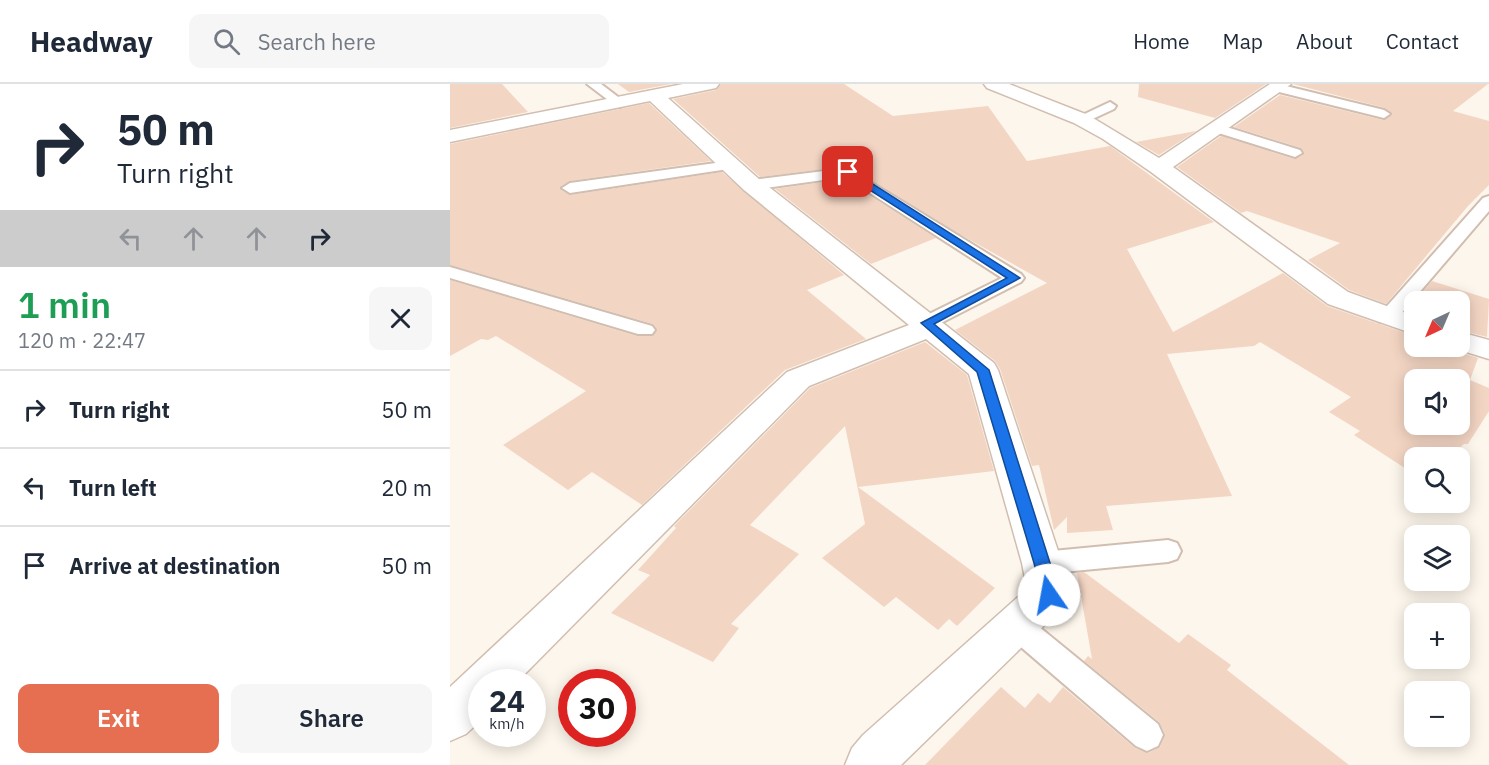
<!DOCTYPE html>
<meta charset="utf-8">
<style>
body{margin:0;font-family:"IBM Plex Sans",sans-serif;background:#f6f6f7;color:#1f2937;height:100vh;display:flex;flex-direction:column;font-size:22px;white-space:nowrap}
*{box-sizing:border-box;margin:0}
p{font-size:20px;color:#747a83}
.icon{flex:none;width:33px;height:33px;fill:none;stroke:currentColor;stroke-width:2;stroke-linecap:round;stroke-linejoin:round}
.map{position:relative;flex:1;overflow:hidden}
.panel{display:flex;flex-direction:column;background:#fff;width:450px}
.panel>*{flex:none}
.top-card{background:#fff;color:#1f2937;overflow:hidden}
.needle{width:39px;rotate:224deg}
.controls{position:absolute;left:954px;top:207px;display:grid;gap:12px}
.controls a{display:grid;place-items:center;width:66px;height:66px;border-radius:12px;background:#fff;box-shadow:0 3px 15px #0003;font-size:30px}
.speed{position:absolute;left:18px;top:585px;display:flex;gap:12px;font-size:30px;font-weight:700;text-align:center}
.speed>*{display:grid;place-content:center;width:78px;height:78px;border-radius:50%;background:#fff;box-shadow:0 3px 15px #0003;line-height:1}
.speed small{font-size:15px;font-weight:400}
.speed .limit{border:9px solid #d22;background:#fff;color:#111}
.pin{position:absolute;display:grid;place-items:center;width:51px;height:51px;color:#fff;margin:-26px;border-radius:12px;box-shadow:0 3px 9px #0006}
.me{position:absolute;width:66px;margin:-33px;rotate:348deg;stroke-linejoin:round;filter:drop-shadow(0 0 4px #0008)}
.turn{display:flex;align-items:center;gap:21px;height:126px;padding:0 18px;font-size:27px}
.turn .icon{width:78px;height:78px;stroke-width:2.5}
.turn b{display:block;font-size:42px;line-height:51px}
.lanes{display:flex;align-items:center;height:57px;padding:0 18px;background:#0003;justify-content:center;gap:30px;direction:ltr}
.lanes .off{opacity:.35}
.round{display:grid;place-items:center;flex:none;width:63px;height:63px;border-radius:12px;background:#f6f6f7}
.head{display:flex;align-items:center;justify-content:space-between;height:102px;padding:0 18px}
h1{font-size:36px;font-weight:600;line-height:45px;color:#1e9e55}
.button{display:flex;gap:12px;margin-top:auto;padding:12px 18px}
.button a{flex:1;height:69px;border-radius:12px;background:#e76f51;color:#fff;font-size:24px;font-weight:600;line-height:69px;text-align:center}
.button a+a{background:#f6f6f7;color:#1f2937}
ul{padding:0;list-style:none}
li{display:flex;align-items:center;gap:18px;height:78px;padding:0 18px;border-top:2px solid #e0e1e3}
li div{flex:1}
li b{display:block;font-size:22px}
li em{font-style:normal}
header{display:flex;align-items:center;gap:36px;box-sizing:border-box;height:84px;padding:0 30px;background:#fff;border-bottom:2px solid #e0e1e3}
header strong{font-size:28px}
nav{display:flex;gap:33px;margin-inline-start:auto;font-size:21px}
.search{width:420px;height:54px;background:#f6f6f7;display:flex;align-items:center;gap:15px;box-sizing:border-box;padding:0 21px;border-radius:12px;color:#747a83;font-size:22px}
main{display:flex;flex:1;min-height:0}
.map>svg:first-child{display:block}
.building{fill:#f3d5c3;fill-rule:evenodd}
.lines{fill:none;stroke-linecap:round;stroke-linejoin:round}
.lane-casing{stroke:#d1beb0;stroke-width:4}
.street-casing{stroke:#d1beb0;stroke-width:3}
.lane{fill:#fff;fill-rule:evenodd}
.street{fill:#fff;fill-rule:evenodd}
.route{fill:#1a73e8;stroke:#114b97;stroke-width:1.5}
</style>
<header>
<strong>Headway</strong>
<div class="search"><svg class="icon" aria-label="search" viewBox="0 0 24 24"><circle cx="10" cy="10" r="6"/><path d="M15 15l6 6"/></svg>Search here</div>
<nav><a>Home</a><a>Map</a><a>About</a><a>Contact</a></nav>
</header>
<main>
<section class="panel">
<div class="top-card">
<div class="turn"><svg class="icon" aria-label="right" viewBox="0 0 24 24"><path d="M7 20v-9h11M14 6l5 5-5 5"/></svg><div><b>50 m</b>Turn right</div></div>
<div class="lanes"><svg class="icon off" aria-label="left" viewBox="0 0 24 24"><path d="M17 20v-9H6M10 6l-5 5 5 5"/></svg><svg class="icon off" aria-label="ahead" viewBox="0 0 24 24"><path d="M12 20V5M6 11l6-6 6 6"/></svg><svg class="icon off" aria-label="ahead" viewBox="0 0 24 24"><path d="M12 20V5M6 11l6-6 6 6"/></svg><svg class="icon" aria-label="right" viewBox="0 0 24 24"><path d="M7 20v-9h11M14 6l5 5-5 5"/></svg></div>
</div>
<div class="head"><div><h1>1 min</h1><p>120 m · 22:47</p></div><a class="round"><svg class="icon" aria-label="close" viewBox="0 0 24 24"><path d="M6 6l12 12M18 6L6 18"/></svg></a></div>
<ul>
<li><svg class="icon" aria-label="right" viewBox="0 0 24 24"><path d="M7 20v-9h11M14 6l5 5-5 5"/></svg><div><b>Turn right</b></div><em>50 m</em></li>
<li><svg class="icon" aria-label="left" viewBox="0 0 24 24"><path d="M17 20v-9H6M10 6l-5 5 5 5"/></svg><div><b>Turn left</b></div><em>20 m</em></li>
<li><svg class="icon" aria-label="arrive" viewBox="0 0 24 24"><path d="M6 21V4h12l-3 4 3 4H6"/></svg><div><b>Arrive at destination</b></div><em>50 m</em></li>
</ul>
<div class="button"><a>Exit</a><a>Share</a></div>
</section>
<div class="map">
<svg width="1039" height="681" viewBox="0 0 1039 681">
<rect width="100%" height="100%" fill="#fdf6ec"/>
<!-- building -->
<path class="building" d="M0,0H52L78,28L0,44Z
M168,0H221L179,8Z
M271,0H394L443,32L538,22L577,77L660,62L764,138L677,165L723,248L833,189L877,222L964,252V262H998L999,265L1028,274L1020,296L1039,304V327L1018,360H1014L998,374H964V390L904,351L910,347L879,328L901,313L810,258L804,262L717,270L782,412L656,422L663,446L617,449V433L604,446L589,381L582,382L550,285L545,277L505,246L597,199L504,147L399,82L310,93L223,15L266,6ZM964,296H1010V340H964Z
M689,0H816L765,34L688,13Z
M843,0H1038L1003,27L1039,37V101L1018,122L936,220L899,206L858,176L890,159L797,127L791,129L727,83L771,52L844,75L853,71L851,64L784,43L830,11L933,36L942,31L935,24Z
M199,19L261,77L120,97L111,102V106L120,111L272,88L394,191L357,206L416,255L335,286L192,421L142,388L118,406L53,361L136,307L46,252L38,256L31,255L0,272V196L187,252H202L207,246L203,240L0,181V60Z
M746,47L709,71L686,58Z
M394,95L486,154L421,180L325,105Z
M982,197L1039,215L1037,253L1010,246V218H964Z
M475,258L517,291L544,387L408,403L545,504L507,542L499,535L488,546L446,513L434,523L372,474L415,440L395,342L300,441L349,470L281,540L289,544L263,578L161,529L200,491L188,486L226,444L224,442L360,304Z
M634,488L729,559L738,550L781,581L777,586L899,681H475L551,603L575,624L588,609L600,619L613,603L685,664L698,669L710,663L715,650L709,638L634,577L638,572L642,575L627,489Z"/>
<g class="lines">
<!-- lane casing -->
<g class="lane-casing">
<path id="lane" d="M137,0H151L176,19L170,23L166,22Z
M821,0H828L934,26L940,30L934,34L821,6Z
M660,18L666,22L664,25L636,38L631,39L624,35Z
M767,40L850,66L852,69L845,73L762,47L760,44L762,41Z
M280,77L287,81L285,84L120,109L112,104L120,99Z
M398,84L571,190L574,194L571,198L483,243H469L466,239L469,235L552,194L395,93L302,106L294,101L302,96Z
M1039,112V127L944,238H930L927,234L930,230L1033,114Z
M0,183L202,242L205,246L202,250H188L0,194Z
M718,456L727,459L731,467L727,475L718,478L592,490L583,487L579,479L583,471L592,468Z
M567,529L577,533L708,640L713,651L708,662L697,667L686,662L557,551L553,542L557,533Z"/>
</g>
<!-- street casing -->
<g class="street-casing">
<path id="street" d="M233,0H269L266,4L218,14L310,96L544,279L548,286L612,479L619,511L613,523L451,681H395L402,664L413,651L577,505L572,479L519,290L476,255L359,302L67,598H32V635L16,650L0,657V603L337,288L459,241L294,106L200,17L0,58V46Z
M534,0H559L638,31L709,74L820,0H841L723,83L898,208L964,232V250L878,220L701,88L653,55L624,39L537,4Z
M1010,248L1039,256V275L1000,263L1010,262Z"/>
</g>
<!-- lane -->
<use href="#lane" class="lane"/>
<!-- street -->
<use href="#street" class="street"/>
</g>
<!-- route -->
<path class="route" d="M395,86H401L570,194L484,240L539,286L600,479L607,511L605,516L599,518L593,516L584,479L527,288L471,239L557,194L395,90Z"/>
</svg>
<div class="controls">
<a><svg class="needle" viewBox="-14 -14 28 28"><path d="M0-13l5 13h-10z" fill="#e53935"/><path d="M0 13l5-13h-10z" fill="#747a83"/></svg></a>
<a><svg class="icon" aria-label="sound" viewBox="0 0 24 24"><path d="M4 9h4l5-4v14l-5-4H4zM17 9q2 3 0 6"/></svg></a>
<a><svg class="icon" aria-label="search" viewBox="0 0 24 24"><circle cx="10" cy="10" r="6"/><path d="M15 15l6 6"/></svg></a>
<a><svg class="icon" aria-label="layers" viewBox="0 0 24 24"><path d="M12 4l9 5-9 5-9-5zM3 14l9 5 9-5"/></svg></a>
<a>+</a>
<a>−</a>
</div>
<div class="speed"><div>24<small>km/h</small></div><div class="limit">30</div></div>
<div class="pin" style="left:398px;top:88px;background:#d93025"><svg class="icon" aria-label="arrive" viewBox="0 0 24 24"><path d="M6 21V4h12l-3 4 3 4H6"/></svg></div>
<svg class="me" style="left:599px;top:511px" viewBox="-20 -20 40 40"><circle r="19" fill="#fff"/><path d="M0-13L10 11 0 6-10 11z" fill="#1a73e8"/></svg>
</div>
</main>
